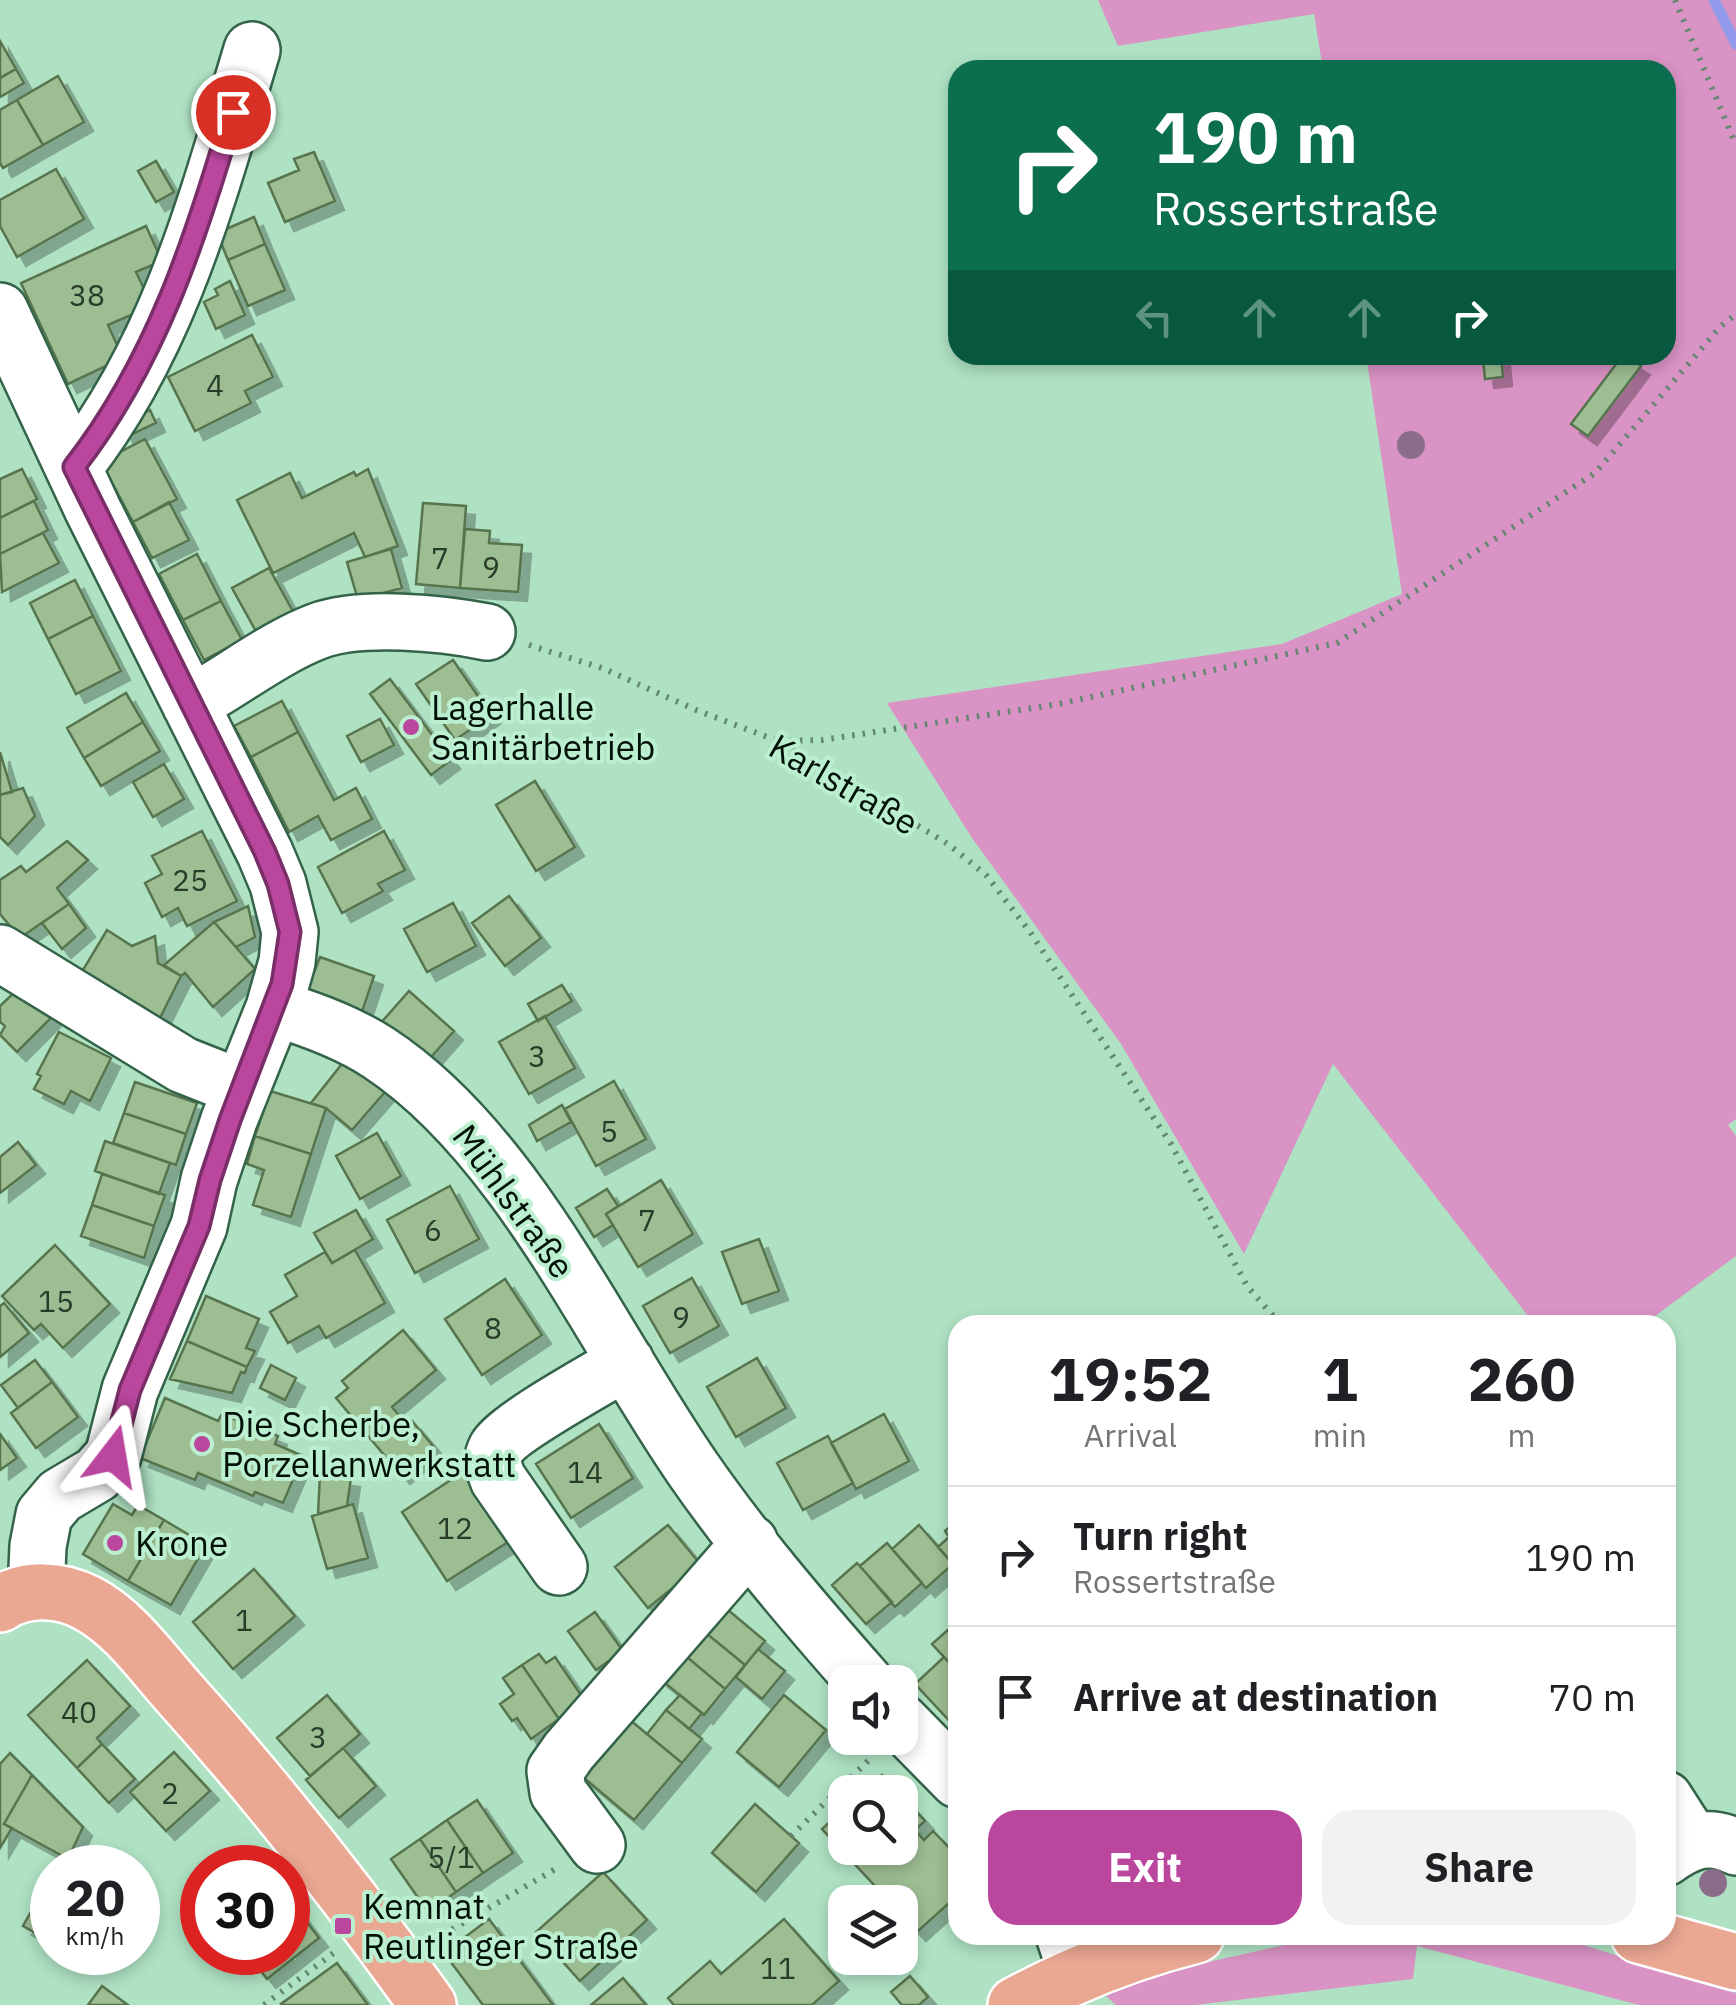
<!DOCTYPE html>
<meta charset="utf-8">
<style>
body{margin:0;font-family:"IBM Plex Sans",sans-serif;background:#f2f2f2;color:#202124;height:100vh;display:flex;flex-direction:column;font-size:38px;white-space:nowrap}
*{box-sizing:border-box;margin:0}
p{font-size:32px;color:#757577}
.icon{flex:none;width:55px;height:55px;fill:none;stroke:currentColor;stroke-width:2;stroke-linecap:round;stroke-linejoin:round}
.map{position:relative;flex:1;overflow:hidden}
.side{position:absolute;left:948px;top:1315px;width:728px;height:630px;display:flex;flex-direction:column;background:#fff;border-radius:30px;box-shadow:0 5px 15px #0003}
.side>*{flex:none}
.guide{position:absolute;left:948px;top:60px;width:728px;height:305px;border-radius:30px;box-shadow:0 5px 15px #0003;background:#0b6e4f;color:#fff;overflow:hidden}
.tools{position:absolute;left:828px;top:1665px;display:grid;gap:20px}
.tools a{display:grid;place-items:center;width:90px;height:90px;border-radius:20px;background:#fff;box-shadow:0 5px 15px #0003;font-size:50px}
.speed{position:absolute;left:30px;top:1845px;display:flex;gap:20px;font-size:50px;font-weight:700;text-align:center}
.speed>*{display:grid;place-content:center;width:130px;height:130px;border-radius:50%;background:#fff;box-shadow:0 5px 15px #0003;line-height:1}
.speed small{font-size:25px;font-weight:400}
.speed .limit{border:15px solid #d22;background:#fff;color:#111}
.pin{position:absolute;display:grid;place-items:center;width:85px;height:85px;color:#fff;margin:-42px;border:5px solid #fff;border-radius:50%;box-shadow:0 2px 10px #0007}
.me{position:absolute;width:110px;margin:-55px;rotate:14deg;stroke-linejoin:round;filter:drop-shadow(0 0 8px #0008)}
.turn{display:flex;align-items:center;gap:35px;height:210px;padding:0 40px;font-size:45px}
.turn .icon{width:130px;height:130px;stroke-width:2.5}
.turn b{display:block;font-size:70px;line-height:85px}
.lanes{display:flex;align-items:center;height:95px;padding:0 40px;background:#0003;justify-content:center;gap:50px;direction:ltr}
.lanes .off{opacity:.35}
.eta{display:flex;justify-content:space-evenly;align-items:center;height:170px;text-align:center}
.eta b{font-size:60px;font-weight:700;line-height:70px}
.primary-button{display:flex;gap:20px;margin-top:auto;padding:20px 40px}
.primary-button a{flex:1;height:115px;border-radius:30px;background:#ba469e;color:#fff;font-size:40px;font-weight:700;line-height:115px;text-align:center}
.primary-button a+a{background:#f2f2f2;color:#202124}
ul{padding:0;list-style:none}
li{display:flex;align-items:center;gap:30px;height:140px;padding:0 40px;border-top:2px solid #e0e0e0}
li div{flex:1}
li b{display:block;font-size:38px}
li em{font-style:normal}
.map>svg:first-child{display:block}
.green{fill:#da93c5}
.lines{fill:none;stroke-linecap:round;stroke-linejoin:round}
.stream{stroke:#919aed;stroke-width:11}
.building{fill:#9dbd93;stroke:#57744e;stroke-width:2.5;filter:url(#shadow)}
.minor-casing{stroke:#336349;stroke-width:60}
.major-casing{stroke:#fff;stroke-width:60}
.path{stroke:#648772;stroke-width:6;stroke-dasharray:2.5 8;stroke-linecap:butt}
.minor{stroke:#fff;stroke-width:55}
.major{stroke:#eaa792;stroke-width:55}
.tree{fill:#8b6d8a}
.route-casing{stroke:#792e67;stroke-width:25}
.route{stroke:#ba469e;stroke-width:18}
.poi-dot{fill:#ba469e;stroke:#bbefd0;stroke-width:4}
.labels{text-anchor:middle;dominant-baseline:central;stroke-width:8;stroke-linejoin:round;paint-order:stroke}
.number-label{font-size:30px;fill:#283c2a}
.poi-label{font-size:35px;fill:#011107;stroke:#bbefd0;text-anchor:start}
.street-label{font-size:35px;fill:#011107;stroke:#bbefd0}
</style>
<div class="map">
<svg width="1736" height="2005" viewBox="0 0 1736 2005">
<defs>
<filter id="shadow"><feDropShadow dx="9" dy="9" stdDeviation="0" flood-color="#0004"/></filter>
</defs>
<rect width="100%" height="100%" fill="#afe2c3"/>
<!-- green -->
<path class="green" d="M1098,0H1736V1119L1728,1125L1736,1136V1256L1643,1325H1535L1333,1064L1244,1254L1121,1044L972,838L887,703L1282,644L1402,594L1366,355H1665V70H1323L1314,14L1118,46Z
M1351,1935H1510L1574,1942L1736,1993V2005H1639L1417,1946L1413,1979L1195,2005H1116L1096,1987L1307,1940Z"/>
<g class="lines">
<!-- stream -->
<path class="stream" d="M1714,0L1736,44"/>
</g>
<!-- building -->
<path class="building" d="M0,41L16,69L0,78Z
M16,69L24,83L0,97V78Z
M58,76L84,122L43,145L17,100Z
M17,100L43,145L3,168L0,163V110Z
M314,152L335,201L285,222L268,183L299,170L294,159Z
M156,161L174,192L156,202L138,171Z
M56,169L84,219L17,257L0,226V200Z
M254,217L265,244L228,260L217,233Z
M146,226L162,261L136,272L152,306L108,325L123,358L68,384L21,283Z
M265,244L285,290L248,306L228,260Z
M230,281L245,315L216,329L204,302L218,295L215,289Z
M252,335L273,377L245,391L251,403L195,431L168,377Z
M1623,355L1641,366L1588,436L1571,424Z
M1501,357L1503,377L1485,379L1483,359Z
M150,410L156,423L126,437L119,424Z
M145,439L177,499L133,522L101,462Z
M22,469L37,499L0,518V479Z
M368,469L398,546L365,557L354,533L273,573L237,500L290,473L302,498L354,472L356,476Z
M34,501L48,530L0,554V518Z
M169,502L189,540L152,558L133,522Z
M423,503L466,506L460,588L416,584Z
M465,529L490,531L489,543L522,545L518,592L460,588Z
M43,533L59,563L2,592L0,554Z
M391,549L402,588L358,600L347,562Z
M197,554L221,601L183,620L159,574Z
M269,568L295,615L258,635L232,588Z
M75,580L93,616L48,639L30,603Z
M221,601L242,640L204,660L183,620Z
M93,616L121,671L76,694L48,639Z
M453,660L491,715L455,740L416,684Z
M390,679L451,760L431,775L370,694Z
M126,693L143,722L84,758L67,728Z
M282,701L298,732L251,757L234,726Z
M380,719L394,745L361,762L347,736Z
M143,722L160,751L101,786L84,758Z
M298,732L334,800L356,788L372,819L331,840L318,816L289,832L251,757Z
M0,752L12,792L0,795Z
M164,764L184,799L153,817L133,782Z
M535,781L575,847L536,871L496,805Z
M23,788L35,816L8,845L0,837V795Z
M202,831L237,901L187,926L178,908L162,917L145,883L162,874L152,856Z
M384,831L405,870L378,884L383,891L342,913L318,867Z
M67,841L88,860L57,888L69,904L20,938L0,914V880L21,866L26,872Z
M509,896L541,938L505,966L472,923Z
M453,903L476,946L427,972L404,929Z
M69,904L86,928L62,949L42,923Z
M248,906L255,937L236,947L214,922Z
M214,922L255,969L213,1007L185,973L181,976L164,965Z
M107,930L132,946L155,936L158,963L181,976L156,1026L77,980Z
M320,957L374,976L361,1015L305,995Z
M562,985L572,1001L538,1021L528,1004Z
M21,986L52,1017L17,1052L0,1035L5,1026L0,1022V1006Z
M409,991L454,1031L425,1064L379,1025Z
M545,1016L575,1068L529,1094L499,1042Z
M59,1032L111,1058L90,1101L71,1091L64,1104L34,1089L41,1076L37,1074Z
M345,1060L385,1092L352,1130L326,1108L311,1103Z
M614,1081L646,1139L596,1166L565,1109Z
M135,1082L197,1103L186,1134L124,1113Z
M270,1091L326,1108L311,1154L255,1136Z
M562,1105L571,1122L537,1141L529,1125Z
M124,1113L186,1134L176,1165L113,1143Z
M377,1133L401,1176L360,1199L336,1156Z
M255,1136L311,1154L291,1217L253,1205L264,1170L247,1164Z
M105,1141L170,1163L159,1194L95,1171Z
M18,1142L36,1165L0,1193V1157Z
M102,1174L165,1195L154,1226L92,1205Z
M661,1180L693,1234L638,1267L606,1214Z
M450,1186L479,1239L415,1273L387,1220Z
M607,1189L618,1206L606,1214L613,1225L594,1237L576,1208Z
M92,1205L154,1226L144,1258L81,1236Z
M356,1210L373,1239L332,1263L314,1233Z
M759,1239L779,1291L742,1304L722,1252Z
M55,1245L110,1304L63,1348L41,1324L34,1330L2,1296Z
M355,1250L385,1303L326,1338L319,1326L288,1343L270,1312L297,1296L285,1275L325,1252L332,1263Z
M692,1278L719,1326L670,1353L643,1306Z
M505,1279L542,1335L482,1375L445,1319Z
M206,1296L259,1319L246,1348L255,1351L247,1367L187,1341Z
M4,1303L29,1333L0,1357V1306Z
M403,1330L436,1370L392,1407L407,1425L412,1421L434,1447L401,1475L336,1398L348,1388L342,1381Z
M187,1341L247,1367L245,1373L241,1372L232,1393L170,1379Z
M757,1358L786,1408L736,1437L707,1387Z
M35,1360L52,1382L18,1408L1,1385Z
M271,1365L296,1378L285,1400L260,1388Z
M52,1382L78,1417L36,1448L11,1413Z
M165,1398L218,1421L222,1414L278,1436L275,1444L303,1456L283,1503L255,1492L253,1496L198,1473L195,1480L140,1458Z
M884,1414L909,1461L856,1489L831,1443Z
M599,1424L633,1478L571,1518L536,1464Z
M0,1434L17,1458L0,1470Z
M828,1436L853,1483L803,1510L777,1463Z
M463,1472L508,1542L447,1581L402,1512Z
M320,1474L351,1478L347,1506L318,1514Z
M113,1504L132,1515L138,1505L164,1520L128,1581L83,1554Z
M353,1504L368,1558L327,1569L312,1516Z
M164,1520L206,1545L171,1605L128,1581Z
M958,1520V1570L938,1547L949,1537L945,1531Z
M668,1525L701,1565L648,1608L615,1567Z
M919,1525L953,1564L926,1588L892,1549Z
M887,1543L922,1583L895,1607L860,1566Z
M857,1563L892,1602L866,1624L832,1585Z
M254,1569L295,1616L233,1669L193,1622Z
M721,1604L765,1641L745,1665L700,1628Z
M595,1612L623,1651L596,1670L568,1631Z
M958,1621V1672L932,1644Z
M700,1628L745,1665L725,1689L681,1652Z
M758,1649L785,1671L762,1699L736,1677Z
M681,1652L725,1689L704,1715L659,1678Z
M539,1654L546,1663L555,1657L585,1701L559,1719L522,1665Z
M944,1657L958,1672L957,1729L915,1684Z
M87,1660L130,1706L97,1738L102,1744L77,1768L28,1715Z
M522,1665L559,1719L531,1739L517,1718L512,1721L500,1704L514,1694L503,1678Z
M327,1695L360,1734L310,1776L277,1738Z
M680,1695L702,1713L689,1729L666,1710Z
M784,1695L826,1730L779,1787L737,1752Z
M666,1710L702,1739L682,1763L647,1734Z
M624,1715L682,1763L634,1820L577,1772Z
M102,1744L135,1779L109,1803L77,1768Z
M343,1748L376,1786L339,1818L306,1780Z
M174,1752L210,1791L166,1831L130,1792Z
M10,1753L32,1775L4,1824L12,1828L0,1848V1764Z
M32,1775L83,1827L68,1859L4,1824Z
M882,1775L898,1792H862Z
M900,1794L925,1821L915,1830L924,1840L933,1831L958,1857V1895L917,1932L900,1914V1902H890L822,1829L845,1808V1848H900Z
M477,1800L513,1853L483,1873L447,1820Z
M755,1804L799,1843L756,1892L712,1853Z
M447,1820L483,1873L456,1892L420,1839Z
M420,1839L456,1892L428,1912L391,1859Z
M603,1872L647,1920L580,1981L536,1932Z
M50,1878L52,1880V1925L48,1923L41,1936L23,1926Z
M288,1897L319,1938L267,1979L246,1952H288Z
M489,1919L553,2005H483L444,1953Z
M784,1919L839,1981L812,2005H674L668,1998L710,1961L721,1974Z
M337,1963L368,2005H282L281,2004Z
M910,1976L928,1997L919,2005H902L891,1992Z
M623,1978L646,2005H591Z
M102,1986L128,2005H88Z"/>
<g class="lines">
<!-- minor casing -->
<g class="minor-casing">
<path id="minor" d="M0,311L93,510L265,853L278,884L290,932L287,962L274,1008L229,1120L209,1180L199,1226L130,1390L113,1456L97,1474L60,1496L44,1515L38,1546L36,1592
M74,467C170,345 208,196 252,50
M190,704C231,682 275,647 318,631C362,615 442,623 487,632
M0,953L183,1065L241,1088
M274,1008C311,1019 347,1032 379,1053C516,1143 601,1336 693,1469C745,1544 805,1614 865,1682
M559,1567L498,1479C494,1468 490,1460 496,1449C507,1428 600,1378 626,1362
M900,1721L958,1780
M1665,1799L1692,1841
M597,1845L558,1792L555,1771L569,1751L750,1543
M1665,1858C1689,1841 1708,1833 1736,1847
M1064,1935L1077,1974"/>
</g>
<!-- major casing -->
<g class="major-casing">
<path id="major" d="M0,1604C26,1587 60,1589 87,1603C124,1622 153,1664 180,1694C269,1793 351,1897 428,2005
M1639,1935L1736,1962
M1016,2005C1074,1974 1132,1951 1196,1935"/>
</g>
<!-- path -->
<path class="path" d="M1675,0L1736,145
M529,645L602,668L696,710L778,741L948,844L986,875L1030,932L1171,1144L1247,1286L1281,1325
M779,741L822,740L1059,704L1337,643L1595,473L1720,327L1736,314
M791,1836L873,1756
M434,1940L557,1868
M264,2005L335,1952"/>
<!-- minor -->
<use href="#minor" class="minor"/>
<!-- major -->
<use href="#major" class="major"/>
</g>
<!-- trees -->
<g class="tree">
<circle cx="1411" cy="445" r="14"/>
<circle cx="1713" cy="1883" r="14"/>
</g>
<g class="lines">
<!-- route casing -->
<g class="route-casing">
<path id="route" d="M113,1456L130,1390L199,1226L210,1180L230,1120L282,984L290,932L278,884L265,852L74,467C156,362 196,238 233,112"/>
</g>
<!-- route -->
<use href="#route" class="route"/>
</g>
<!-- markers -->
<g class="poi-dot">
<circle cx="411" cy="727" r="10"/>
<circle cx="202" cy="1444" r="10"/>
<circle cx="115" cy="1543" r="10"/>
<rect x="333" y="1916" width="20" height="20" rx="5"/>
</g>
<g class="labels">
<!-- number labels -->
<g class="number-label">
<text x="87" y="294">38</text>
<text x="215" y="384">4</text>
<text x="440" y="557">7</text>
<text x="491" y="566">9</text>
<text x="190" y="879">25</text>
<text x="537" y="1055">3</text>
<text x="609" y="1130">5</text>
<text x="647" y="1219">7</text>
<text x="433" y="1229">6</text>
<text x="56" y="1300">15</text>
<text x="681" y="1316">9</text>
<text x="493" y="1327">8</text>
<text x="585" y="1471">14</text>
<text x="455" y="1527">12</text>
<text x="244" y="1619">1</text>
<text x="79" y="1711">40</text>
<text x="318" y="1736">3</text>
<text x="170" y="1792">2</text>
<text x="451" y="1856">5/1</text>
<text x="778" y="1967">11</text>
</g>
<!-- poi labels -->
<g class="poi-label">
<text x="431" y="707">Lagerhalle<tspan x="431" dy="40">Sanitärbetrieb</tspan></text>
<text x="222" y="1424">Die Scherbe,<tspan x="222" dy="40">Porzellanwerkstatt</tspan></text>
<text x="135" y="1543">Krone</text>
<text x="363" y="1906">Kemnat<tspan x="363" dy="40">Reutlinger Straße</tspan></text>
</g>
<!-- street labels -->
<g class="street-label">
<text transform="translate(844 784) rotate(30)">Karlstraße</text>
<text transform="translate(514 1201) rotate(54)">Mühlstraße</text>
</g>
</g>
</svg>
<div class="tools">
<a><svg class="icon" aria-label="sound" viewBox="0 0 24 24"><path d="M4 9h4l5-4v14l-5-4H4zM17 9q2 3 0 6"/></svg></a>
<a><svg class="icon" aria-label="search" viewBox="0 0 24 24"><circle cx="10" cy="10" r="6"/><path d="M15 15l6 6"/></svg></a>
<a><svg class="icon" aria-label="layers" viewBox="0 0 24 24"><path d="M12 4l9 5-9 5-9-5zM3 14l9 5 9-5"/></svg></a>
</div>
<div class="speed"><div>20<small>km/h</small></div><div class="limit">30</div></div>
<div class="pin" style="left:233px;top:112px;background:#d93025"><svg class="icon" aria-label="arrive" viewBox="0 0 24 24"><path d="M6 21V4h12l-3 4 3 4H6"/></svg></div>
<svg class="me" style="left:113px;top:1456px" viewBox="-20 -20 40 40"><path d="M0-17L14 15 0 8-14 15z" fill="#ba469e" stroke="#fff" stroke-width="4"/></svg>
<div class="guide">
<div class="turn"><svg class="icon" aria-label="right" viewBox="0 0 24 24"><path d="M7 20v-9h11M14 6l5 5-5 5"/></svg><div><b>190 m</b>Rossertstraße</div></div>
<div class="lanes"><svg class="icon off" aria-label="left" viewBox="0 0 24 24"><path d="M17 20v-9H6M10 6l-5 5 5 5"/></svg><svg class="icon off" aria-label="ahead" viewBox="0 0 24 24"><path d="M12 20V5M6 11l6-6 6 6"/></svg><svg class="icon off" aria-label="ahead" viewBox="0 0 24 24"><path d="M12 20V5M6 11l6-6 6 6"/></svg><svg class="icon" aria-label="right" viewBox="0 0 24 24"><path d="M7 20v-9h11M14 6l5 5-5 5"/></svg></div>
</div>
<section class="side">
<div class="eta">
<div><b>19:52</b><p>Arrival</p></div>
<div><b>1</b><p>min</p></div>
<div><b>260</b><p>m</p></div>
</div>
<ul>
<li><svg class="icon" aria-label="right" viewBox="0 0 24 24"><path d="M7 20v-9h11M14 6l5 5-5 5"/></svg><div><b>Turn right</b><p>Rossertstraße</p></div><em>190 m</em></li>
<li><svg class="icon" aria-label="arrive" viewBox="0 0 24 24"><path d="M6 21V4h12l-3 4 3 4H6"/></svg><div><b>Arrive at destination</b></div><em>70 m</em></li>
</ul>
<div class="primary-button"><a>Exit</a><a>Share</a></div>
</section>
</div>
